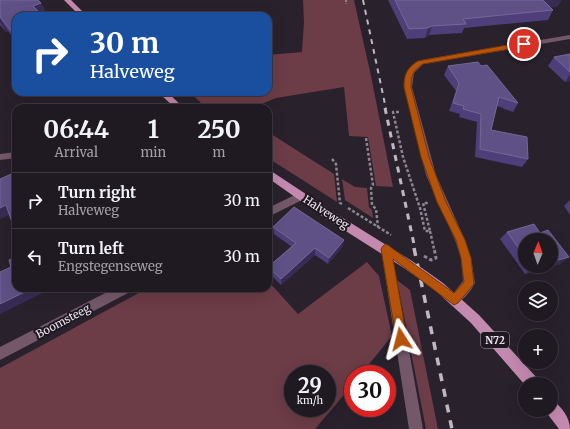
<!DOCTYPE html>
<meta charset="utf-8">
<style>
body{margin:0;font-family:Merriweather,serif;background:#27222a;color:#f1f3f6;height:100vh;display:flex;flex-direction:column;font-size:15px;white-space:nowrap}
*{box-sizing:border-box;margin:0}
p{font-size:13px;color:#a1a0a5}
.icon{flex:none;width:22px;height:22px;fill:none;stroke:currentColor;stroke-width:2;stroke-linecap:round;stroke-linejoin:round}
.map{position:relative;flex:1;overflow:hidden}
.sheet{position:absolute;left:12px;top:104px;width:260px;height:188px;display:flex;flex-direction:column;background:#1f1921;border-radius:12px;box-shadow:0 4px 16px #0002,0 0 0 1px #3c383f}
.sheet>*{flex:none}
.hud{position:absolute;left:12px;top:12px;width:260px;height:84px;border-radius:12px;box-shadow:0 4px 16px #0002,0 0 0 1px #3c383f;background:#1a4fa0;color:#fff;overflow:hidden}
.needle{width:26px;rotate:2deg}
.buttons{position:absolute;left:518px;top:233px;display:grid;gap:8px}
.buttons a{display:grid;place-items:center;width:40px;height:40px;border-radius:50%;background:#1f1921;box-shadow:0 4px 16px #0002,0 0 0 1px #3c383f;font-size:20px}
.speed{position:absolute;left:284px;top:365px;display:flex;gap:8px;font-size:20px;font-weight:700;text-align:center}
.speed>*{display:grid;place-content:center;width:52px;height:52px;border-radius:50%;background:#1f1921;box-shadow:0 4px 16px #0002,0 0 0 1px #3c383f;line-height:1}
.speed small{font-size:10px;font-weight:400}
.speed .limit{border:6px solid #d22;background:#fff;color:#111}
.pin{position:absolute;display:grid;place-items:center;width:34px;height:34px;color:#fff;margin:-17px;border:2px solid #fff;border-radius:50%;box-shadow:0 1px 4px #0007}
.me{position:absolute;width:44px;margin:-22px;rotate:351deg;stroke-linejoin:round;filter:drop-shadow(0 0 3px #0008)}
.turn{display:flex;align-items:center;gap:14px;height:84px;padding:0 12px;font-size:18px}
.turn .icon{width:52px;height:52px;stroke-width:2.5}
.turn b{display:block;font-size:28px;line-height:34px}
.eta{display:flex;justify-content:space-evenly;align-items:center;height:68px;text-align:center}
.eta b{font-size:24px;font-weight:700;line-height:28px}
ul{padding:0;list-style:none}
li{display:flex;align-items:center;gap:12px;height:56px;padding:0 12px;border-top:1px solid #3c383f}
li div{flex:1}
li b{display:block;font-size:15px}
li em{font-style:normal}
.map>svg:first-child{display:block}
.green{fill:#6c3c47;fill-rule:evenodd}
.lines{fill:none;stroke-linecap:round;stroke-linejoin:round}
.path-far2{stroke:#8c868f;stroke-width:2;stroke-dasharray:2 1.5;stroke-linecap:butt}
.path-far1{stroke:#8c868f;stroke-width:2.5;stroke-dasharray:3 2;stroke-linecap:butt}
.path{stroke:#8c868f;stroke-width:3;stroke-dasharray:3.5 2.5;stroke-linecap:butt}
.minor{fill:#745869;fill-rule:evenodd}
.tertiary{fill:#745869;fill-rule:evenodd}
.primary{fill:#c489af;fill-rule:evenodd}
.rail-far2{stroke:#beb8c0;stroke-width:2;stroke-dasharray:5 5;stroke-linecap:butt}
.rail-far1{stroke:#beb8c0;stroke-width:3;stroke-dasharray:6 6;stroke-linecap:butt}
.rail{stroke:#beb8c0;stroke-width:3.5;stroke-dasharray:8 8;stroke-linecap:butt}
.wall{fill:#4e3f7a;fill-rule:evenodd}
.shaded-wall{fill:#382c55}
.building{fill:#5f5186;stroke:#746896}
.route{fill:#b45309;stroke:#753606}
.labels{text-anchor:middle;dominant-baseline:central;stroke-width:4;stroke-linejoin:round;paint-order:stroke}
.shield{fill:#1f1822;stroke:#ada8af;stroke-width:1}
.shield-label{font-size:10px;font-weight:bold;fill:#eae5ec}
.street-label{font-size:11px;fill:#eae5ec;stroke:#1f1822}
</style>
<div class="map">
<svg width="570" height="429" viewBox="0 0 570 429">
<rect width="100%" height="100%" fill="#29212c"/>
<!-- green -->
<path class="green" d="M303,0H354L371,76L393,187L376,186L368,137L349,136L344,87L276,98L252,108H206L192,94H208L209,92H268V55L302,52L304,22Z
M268,132L334,174L337,202L268,158Z
M342,179L355,187L367,188L369,207L372,210L373,218L345,200Z
M367,262L379,276L392,336L361,374H353V384L315,429H0V368L148,288H268V281L298,314ZM293,374H327V408H293Z
M397,280L410,290L438,429H426Z"/>
<g class="lines">
<!-- path-far2 -->
<path class="path-far2" d="M346,0V4"/>
<!-- path-far1 -->
<path class="path-far1" d="M399,112H393L403,157L420,208L425,231H430L423,203H429
M366,138L373,185L371,188L372,205L376,209L378,227
M332,159L336,164L340,203L342,204
M348,208L391,235
M430,231L434,249"/>
<!-- path -->
<path class="path" d="M424,256L431,260L436,258L434,248"/>
<!-- minor -->
<path class="minor" d="M301,192L304,193L306,196L304,199L268,217V208Z
M386,244L390,246L391,249L423,429H409L381,249L382,246Z
M115,288H132L130,292L0,360V347Z"/>
<!-- tertiary -->
<path class="tertiary" d="M570,35V39L423,64L414,73L412,87L436,175L465,240L471,258L475,283C471,291 462,302 454,305L450,304L448,300L463,281L461,258L455,240L426,175L404,87C404,75 409,64 421,60Z
M16,152V158L0,160V154Z"/>
<!-- primary -->
<path class="primary" d="M64,0H71L87,16H80Z
M158,92H167L184,108H175Z
M268,169L330,210L412,261L443,283L479,315L538,379L539,384L525,385L471,323L435,290L404,268L322,216L268,178Z
M551,400C561,405 570,418 570,429H559L546,412V410H551Z"/>
<!-- rail-far2 -->
<path class="rail-far2" d="M363,0L386,109"/>
<!-- rail-far1 -->
<path class="rail-far1" d="M385,108L415,249"/>
<!-- rail -->
<path class="rail" d="M414,248L452,429"/>
</g>
<!-- wall -->
<path class="wall" d="M0,0L41,3L48,16H16V41L8,31L6,32L0,25Z
M388,0H561L558,6L550,7L553,10L548,20L464,28L462,33L429,35L425,38L407,39Z
M570,54V81L565,82L548,66L554,57Z
M448,66H481L518,103L513,112L497,106L491,130L528,159L522,167L475,157L477,122L459,117L460,114L449,111L456,91L444,75Z
M570,200V215L564,206Z
M273,227L343,246L328,264L315,255L281,285L269,273L268,267L292,247L274,234Z
M507,232L540,233L569,257L560,264L525,274L500,239ZM525,240L551,266H525Z"/>
<!-- shaded-wall -->
<path class="shaded-wall" d="M543,0H561L558,6L538,9Z
M41,3L48,16H39L33,6Z
M0,18L8,31L6,32L0,22Z
M432,26L429,35L425,38L428,28Z
M570,74V81L565,82Z
M6,205L14,213L0,219V208Z
M344,240L343,246L328,264L329,258Z
M315,248V255L281,285V279Z
M569,257L560,264L525,274L532,268L538,266H551V262Z
M33,288H53L0,314V304Z"/>
<!-- building -->
<path class="building" d="M0,0H38L41,3L33,6L43,16H16V37L0,17Z
M395,0H543L553,10L463,19L466,24L432,26L428,28L409,29Z
M570,54V72L554,57Z
M478,62L481,66L487,65L518,103L499,97L491,130L527,137L528,159L480,149L481,114L463,109L464,106L453,103L459,83L448,66Z
M16,172V234L6,205L0,208V179Z
M294,207L344,240L329,258L315,248L281,279L268,267L296,243L273,227Z
M534,224L540,233L548,230L569,257L551,262V240H525V257L507,232Z
M16,257V288H33L0,304V272L11,267L9,260Z
M531,266H538L532,268Z"/>
<!-- route -->
<path class="route" d="M524,42L528,44L527,46L423,64C413,70 411,76 411,87L429,157L446,202L465,240L471,258L474,284L458,303L454,305L393,259L407,339L405,343L401,344L397,343L381,249L383,246L386,244L389,246L454,293L464,282L461,258L456,240L437,202L421,157L404,87C404,74 407,68 418,61Z"/>
<g class="labels">
<!-- shield labels -->
<rect class="shield" x="481" y="332" width="28" height="16" rx="3"/>
<g class="shield-label">
<text x="495" y="340">N72</text>
</g>
<!-- street labels -->
<g class="street-label">
<text transform="translate(326 212) rotate(33)">Halveweg</text>
<text transform="translate(63 321) rotate(-28)">Boomsteeg</text>
</g>
</g>
</svg>
<div class="buttons">
<a><svg class="needle" viewBox="-14 -14 28 28"><path d="M0-13l5 13h-10z" fill="#e53935"/><path d="M0 13l5-13h-10z" fill="#a1a0a5"/></svg></a>
<a><svg class="icon" aria-label="layers" viewBox="0 0 24 24"><path d="M12 4l9 5-9 5-9-5zM3 14l9 5 9-5"/></svg></a>
<a>+</a>
<a>−</a>
</div>
<div class="speed"><div>29<small>km/h</small></div><div class="limit">30</div></div>
<div class="pin" style="left:524px;top:44px;background:#d93025"><svg class="icon" aria-label="arrive" viewBox="0 0 24 24"><path d="M6 21V4h12l-3 4 3 4H6"/></svg></div>
<svg class="me" style="left:401px;top:339px" viewBox="-20 -20 40 40"><path d="M0-17L14 15 0 8-14 15z" fill="#b45309" stroke="#fff" stroke-width="4"/></svg>
<div class="hud">
<div class="turn"><svg class="icon" aria-label="right" viewBox="0 0 24 24"><path d="M7 20v-9h11M14 6l5 5-5 5"/></svg><div><b>30 m</b>Halveweg</div></div>
</div>
<section class="sheet">
<div class="eta">
<div><b>06:44</b><p>Arrival</p></div>
<div><b>1</b><p>min</p></div>
<div><b>250</b><p>m</p></div>
</div>
<ul>
<li><svg class="icon" aria-label="right" viewBox="0 0 24 24"><path d="M7 20v-9h11M14 6l5 5-5 5"/></svg><div><b>Turn right</b><p>Halveweg</p></div><em>30 m</em></li>
<li><svg class="icon" aria-label="left" viewBox="0 0 24 24"><path d="M17 20v-9H6M10 6l-5 5 5 5"/></svg><div><b>Turn left</b><p>Engstegenseweg</p></div><em>30 m</em></li>
</ul>
</section>
</div>
